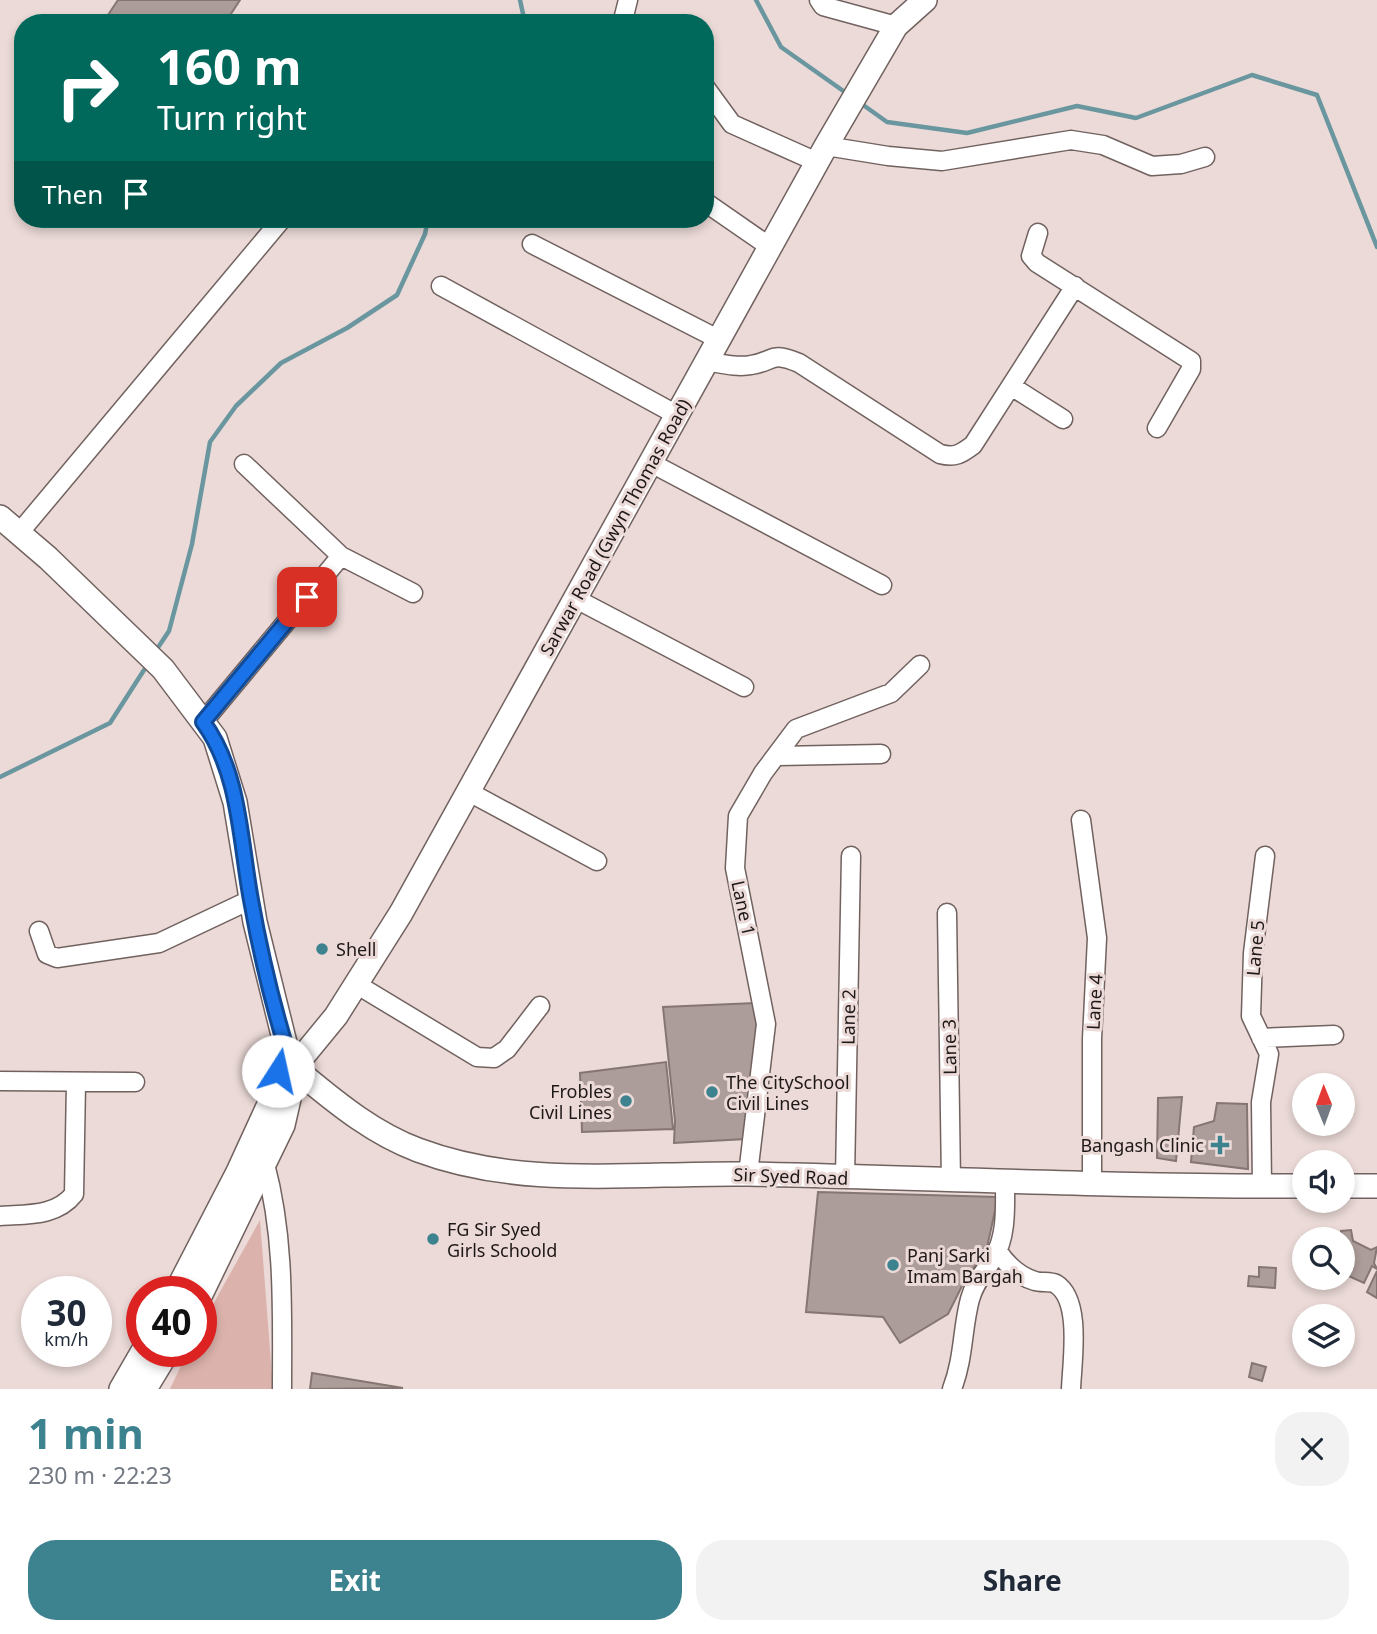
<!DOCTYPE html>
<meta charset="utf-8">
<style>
body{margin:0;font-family:"Noto Sans",sans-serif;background:#f2f2f3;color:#1f2937;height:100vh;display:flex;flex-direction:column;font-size:26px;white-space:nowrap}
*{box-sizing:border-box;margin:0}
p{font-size:23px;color:#747a83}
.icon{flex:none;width:38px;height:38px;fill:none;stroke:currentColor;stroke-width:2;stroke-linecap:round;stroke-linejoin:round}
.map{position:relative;height:1389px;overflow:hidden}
.panel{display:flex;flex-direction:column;background:#fff;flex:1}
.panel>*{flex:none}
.hud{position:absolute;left:14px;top:14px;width:700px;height:214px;border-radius:28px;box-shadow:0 4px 10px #0003;background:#00695c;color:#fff;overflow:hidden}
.needle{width:46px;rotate:359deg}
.controls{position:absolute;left:1292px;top:1073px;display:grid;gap:14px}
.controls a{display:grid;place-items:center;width:63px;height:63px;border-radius:50%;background:#fff;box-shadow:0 4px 10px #0003;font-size:35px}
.speed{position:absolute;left:21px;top:1276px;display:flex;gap:14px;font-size:35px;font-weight:700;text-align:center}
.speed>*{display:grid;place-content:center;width:91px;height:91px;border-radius:50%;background:#fff;box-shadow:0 4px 10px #0003;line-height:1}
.speed small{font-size:18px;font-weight:400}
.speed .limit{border:10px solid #d22;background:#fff;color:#111}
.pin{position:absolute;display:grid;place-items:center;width:60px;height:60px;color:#fff;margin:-30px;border-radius:14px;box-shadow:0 4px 10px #0006}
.me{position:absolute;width:77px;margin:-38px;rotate:10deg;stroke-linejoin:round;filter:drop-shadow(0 0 5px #0008)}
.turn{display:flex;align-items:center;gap:24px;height:147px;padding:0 28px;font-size:32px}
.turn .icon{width:91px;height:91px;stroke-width:2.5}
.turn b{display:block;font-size:49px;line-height:60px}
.then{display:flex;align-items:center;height:66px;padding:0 28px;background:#0003;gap:14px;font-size:26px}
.round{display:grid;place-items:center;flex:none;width:74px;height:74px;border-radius:28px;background:#f2f2f3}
.head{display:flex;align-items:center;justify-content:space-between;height:119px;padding:0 28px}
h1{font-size:42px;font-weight:700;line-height:52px;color:#3d828f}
.action{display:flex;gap:14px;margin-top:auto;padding:14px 28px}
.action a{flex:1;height:80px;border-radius:28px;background:#3d828f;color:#fff;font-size:28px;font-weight:700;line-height:80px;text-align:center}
.action a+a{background:#f2f2f3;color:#1f2937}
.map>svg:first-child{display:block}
.green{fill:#dcb3ac}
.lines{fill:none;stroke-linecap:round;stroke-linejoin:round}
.stream{stroke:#6a979f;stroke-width:4.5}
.building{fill:#ad9d9a;stroke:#857673;stroke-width:2}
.minor-casing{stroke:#71625f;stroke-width:21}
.tertiary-casing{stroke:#71625f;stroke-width:26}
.minor{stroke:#fff;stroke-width:18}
.tertiary{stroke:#fff;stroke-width:23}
.route-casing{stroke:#114b97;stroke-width:18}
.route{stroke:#1a73e8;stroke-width:12}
.poi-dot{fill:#3d828f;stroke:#ebdad7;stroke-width:2.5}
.labels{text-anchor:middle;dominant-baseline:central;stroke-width:6;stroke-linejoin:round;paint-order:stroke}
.street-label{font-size:18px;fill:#1e1817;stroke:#ebdad7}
.poi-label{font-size:18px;fill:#1e1817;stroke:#ebdad7;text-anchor:start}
</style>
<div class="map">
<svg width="1377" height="1389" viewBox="0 0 1377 1389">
<rect width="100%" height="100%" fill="#ebdad7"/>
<!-- green -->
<path class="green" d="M260,1220L273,1389H170L188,1351H201V1326Z"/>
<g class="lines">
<!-- stream -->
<path class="stream" d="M520,0L525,23
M756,0L781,47L849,95
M859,102L887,122L967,133L1077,106L1136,118L1252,75L1317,95L1377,247
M159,646L169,631L192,544L210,442L236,406L281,363L347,328L397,295L425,234L428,219
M0,777L110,723L144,670"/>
</g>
<!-- building -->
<path class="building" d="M118,0H240L225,23H113L106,18Z
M755,1003L758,1026L746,1139L674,1143L675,1121L663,1007Z
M666,1062L673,1129L582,1132L580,1073Z
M1182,1097L1176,1161L1157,1158L1158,1098Z
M1217,1103L1247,1104L1248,1169L1191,1162L1194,1127L1214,1121Z
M818,1192L998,1197L986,1252L966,1278L948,1314L900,1343L883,1317L806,1312Z
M1351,1230L1353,1241L1371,1250L1377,1247L1374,1263L1377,1269L1372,1266L1364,1283L1342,1273L1341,1231Z
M1259,1267L1276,1268L1275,1288L1248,1286L1249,1276L1259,1277Z
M1377,1271V1298L1367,1292Z
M1252,1363L1266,1367L1262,1381L1249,1377Z
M312,1373L403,1388L310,1389Z"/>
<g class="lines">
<!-- minor casing -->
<g class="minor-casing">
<path id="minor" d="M819,0L823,6L896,26
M628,23L624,16L628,0
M705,87L732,124L817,162
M826,146L888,156L942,161L1071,140L1103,145L1152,166L1181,164L1205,157
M705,202L770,247
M1038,233L1031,256L1037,263L1191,361V369L1157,428
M532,244L718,339
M441,286L677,415
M705,361C719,363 737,368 751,365C776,361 769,351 799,363L940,454C955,458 961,454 973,445L1075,286
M1011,386L1063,419
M651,463L882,585
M244,464L341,556L413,593
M19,533L282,219
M576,599L744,687
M203,722L341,556
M778,756L881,754
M469,792L597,861
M1081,820L1097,938L1092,1039V1185
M947,913L951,1181
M39,931L47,954L57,958L159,943L250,900
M356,984L477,1057L494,1058L507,1049L540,1006
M1261,1038L1334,1035
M0,1081L135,1082
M265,1164C285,1238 282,1313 282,1389
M748,1174L766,1024L735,868L738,816L763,773L796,729L891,693L920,665
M845,1178L851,856
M1262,1186L1261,1102L1269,1054L1251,1016L1253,953L1265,856
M0,1216C26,1214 56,1217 74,1194L76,1083
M997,1250C1006,1264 1018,1276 1035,1281C1041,1283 1050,1281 1056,1284C1082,1300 1072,1362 1071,1389
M952,1389C964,1358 962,1329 970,1299C975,1281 985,1272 994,1257C1007,1236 1005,1206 1005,1182"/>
</g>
<!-- tertiary casing -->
<g class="tertiary-casing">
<path id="tertiary" d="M0,517L48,558L163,669L215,738L235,802L255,922L287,1051
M304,1055L336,1016L401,913L826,146L896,26L925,0
M304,1076C339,1105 375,1134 418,1150C524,1190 639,1172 749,1174C934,1178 1119,1187 1304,1186
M1342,1186H1377
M176,1292L238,1172L282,1076
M201,1294L283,1125L293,1081
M121,1389L143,1351
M145,1389L168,1351"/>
</g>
<!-- minor -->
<use href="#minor" class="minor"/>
<!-- tertiary -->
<use href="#tertiary" class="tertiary"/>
</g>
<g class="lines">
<!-- route casing -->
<g class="route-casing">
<path id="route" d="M278,1071L279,1059L287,1051C272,1002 260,951 251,900C240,841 240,772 203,722L307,597"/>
</g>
<!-- route -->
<use href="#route" class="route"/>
</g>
<!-- markers -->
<g class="poi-dot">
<circle cx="322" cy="949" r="7"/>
<circle cx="712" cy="1092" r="7"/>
<circle cx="626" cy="1101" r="7"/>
<path d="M1216.5 1134.5h7v7h7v7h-7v7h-7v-7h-7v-7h7z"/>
<circle cx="433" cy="1239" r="7"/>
<circle cx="893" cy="1265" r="7"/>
</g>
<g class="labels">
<!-- street labels -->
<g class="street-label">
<text transform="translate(615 527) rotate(-61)">Sarwar Road (Gwyn Thomas Road)</text>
<text transform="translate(744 908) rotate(78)">Lane 1</text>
<text transform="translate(1255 948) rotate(-85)">Lane 5</text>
<text transform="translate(1094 1002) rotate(-87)">Lane 4</text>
<text transform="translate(848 1017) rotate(-89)">Lane 2</text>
<text transform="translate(949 1047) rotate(-91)">Lane 3</text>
<text transform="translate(791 1176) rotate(2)">Sir Syed Road</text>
</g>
<!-- poi labels -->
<g class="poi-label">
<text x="336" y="949">Shell</text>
<text x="726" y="1082">The CitySchool<tspan x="726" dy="21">Civil Lines</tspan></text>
<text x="612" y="1091" text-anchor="end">Frobles<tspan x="612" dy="21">Civil Lines</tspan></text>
<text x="1204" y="1145" text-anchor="end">Bangash Clinic</text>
<text x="447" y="1229">FG Sir Syed<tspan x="447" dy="21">Girls Schoold</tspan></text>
<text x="907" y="1255">Panj Sarki<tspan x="907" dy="21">Imam Bargah</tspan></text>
</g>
</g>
</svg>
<div class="controls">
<a><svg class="needle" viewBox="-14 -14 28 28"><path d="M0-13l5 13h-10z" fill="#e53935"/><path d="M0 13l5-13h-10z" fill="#747a83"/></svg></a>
<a><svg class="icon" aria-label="sound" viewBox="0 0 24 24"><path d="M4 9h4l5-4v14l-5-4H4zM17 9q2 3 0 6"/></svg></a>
<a><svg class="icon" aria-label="search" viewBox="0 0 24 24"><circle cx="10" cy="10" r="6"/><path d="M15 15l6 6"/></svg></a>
<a><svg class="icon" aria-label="layers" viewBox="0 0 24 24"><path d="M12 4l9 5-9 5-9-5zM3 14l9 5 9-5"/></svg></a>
</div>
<div class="speed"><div>30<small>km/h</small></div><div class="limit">40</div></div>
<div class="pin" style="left:307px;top:597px;background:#d93025"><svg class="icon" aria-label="arrive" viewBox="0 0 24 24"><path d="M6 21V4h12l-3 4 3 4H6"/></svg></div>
<svg class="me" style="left:278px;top:1071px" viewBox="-20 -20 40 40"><circle r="19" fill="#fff"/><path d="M0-13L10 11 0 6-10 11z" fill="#1a73e8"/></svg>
<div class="hud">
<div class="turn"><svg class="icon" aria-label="right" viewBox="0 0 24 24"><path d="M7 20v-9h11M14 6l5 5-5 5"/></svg><div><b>160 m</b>Turn right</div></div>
<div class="then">Then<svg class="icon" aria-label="arrive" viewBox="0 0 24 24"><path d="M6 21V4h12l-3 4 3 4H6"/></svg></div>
</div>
</div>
<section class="panel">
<div class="head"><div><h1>1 min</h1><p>230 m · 22:23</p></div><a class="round"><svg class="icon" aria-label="close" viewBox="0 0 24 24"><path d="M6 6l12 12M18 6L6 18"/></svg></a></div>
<div class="action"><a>Exit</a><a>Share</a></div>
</section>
